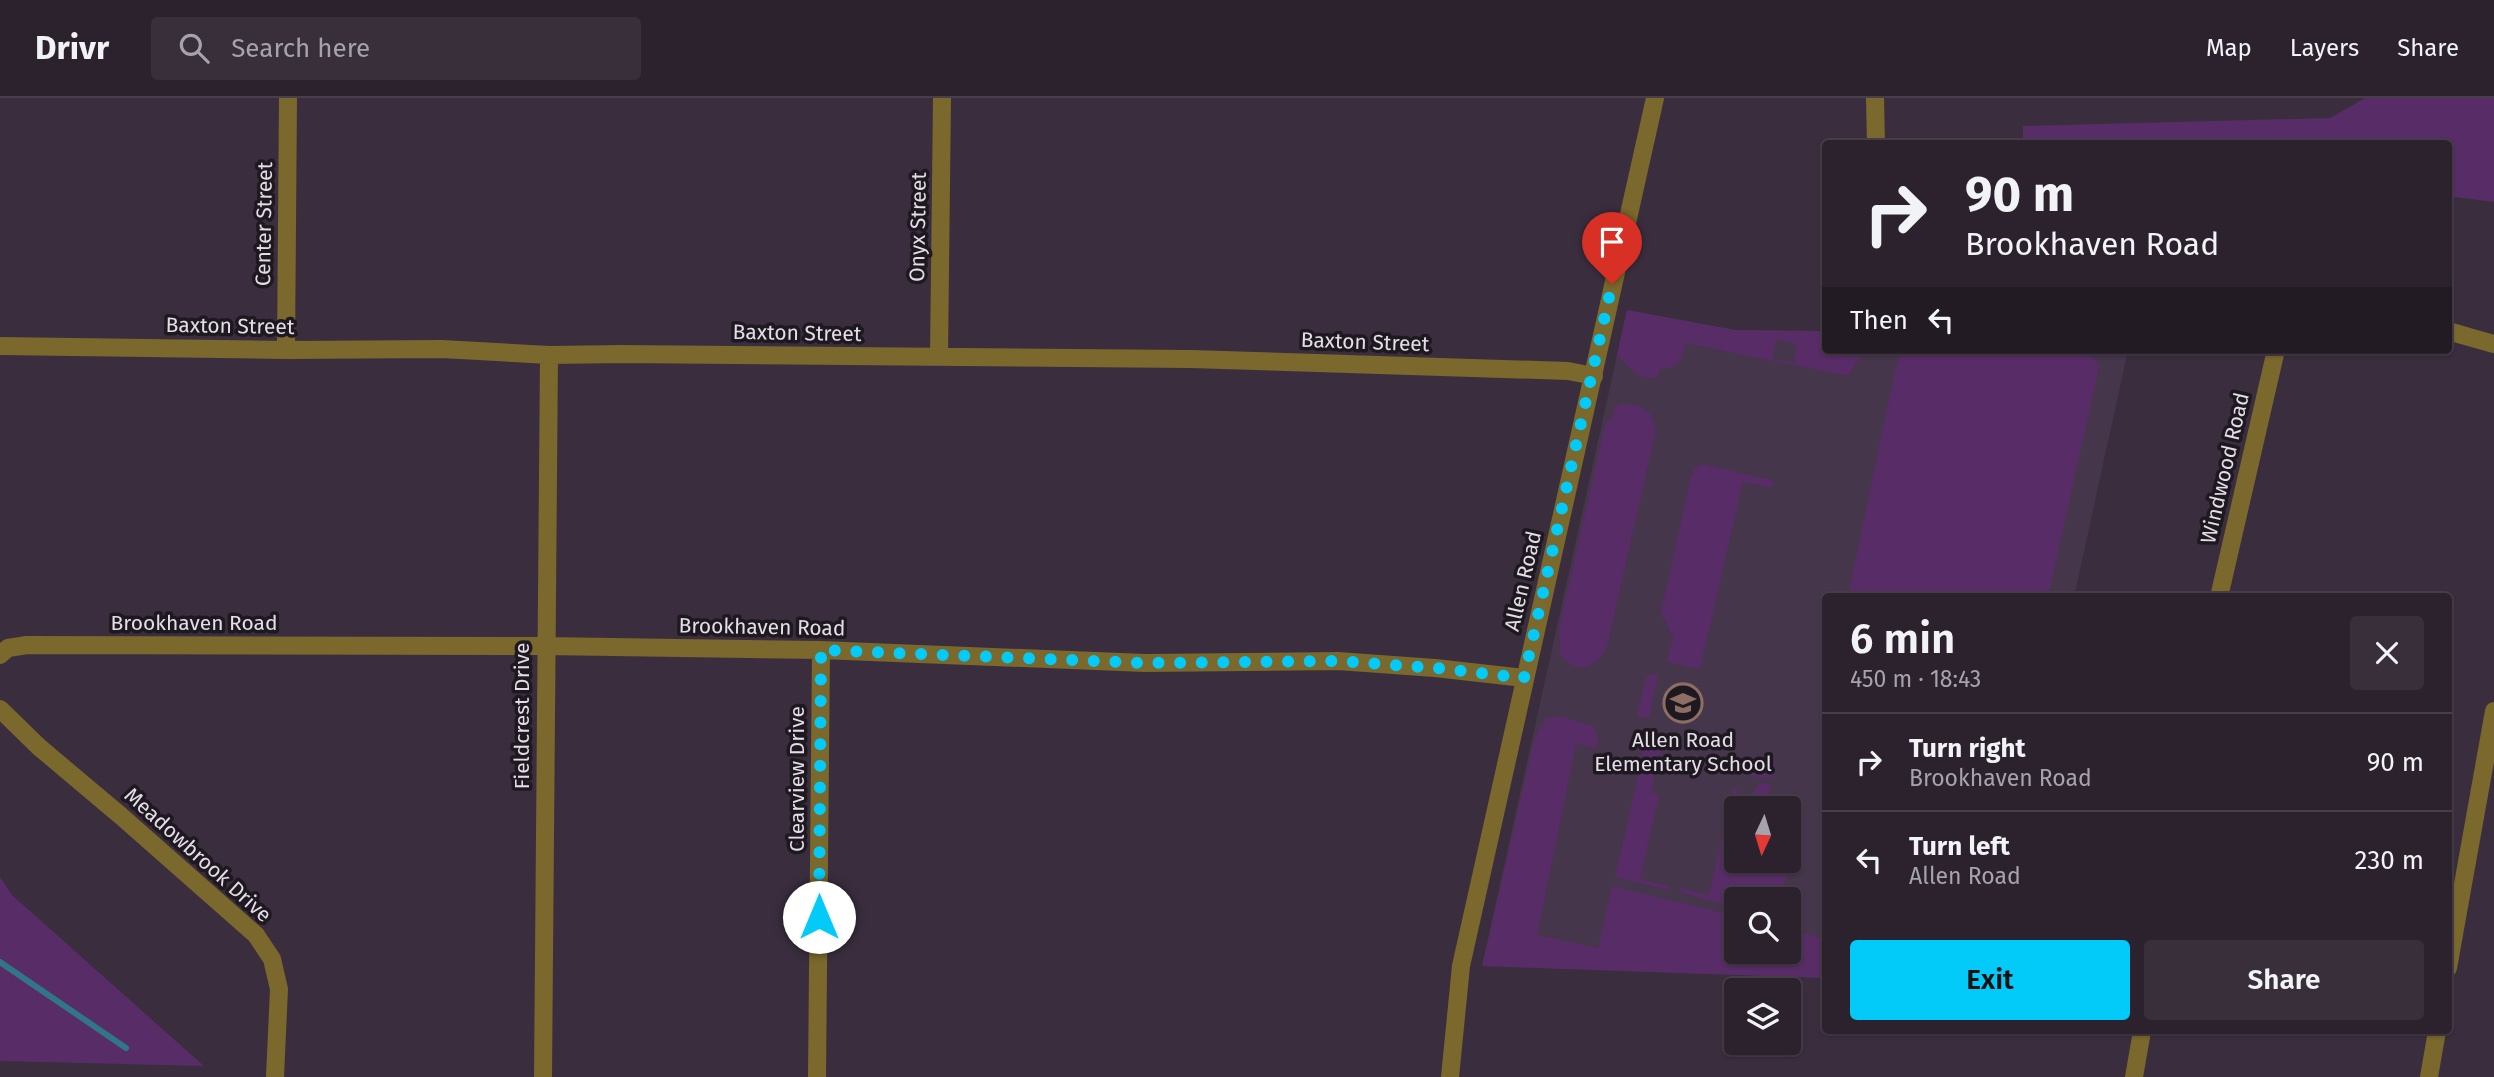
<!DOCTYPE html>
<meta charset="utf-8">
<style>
body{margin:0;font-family:"Fira Sans",sans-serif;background:#382f3a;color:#f1f3f6;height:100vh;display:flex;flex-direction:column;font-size:26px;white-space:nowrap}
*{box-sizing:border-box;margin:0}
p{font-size:23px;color:#a6a4aa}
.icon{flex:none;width:38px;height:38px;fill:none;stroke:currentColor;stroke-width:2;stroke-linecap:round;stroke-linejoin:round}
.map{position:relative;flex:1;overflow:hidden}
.side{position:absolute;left:1822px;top:495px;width:630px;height:441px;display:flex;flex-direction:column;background:#2c222e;border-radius:7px;box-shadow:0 2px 5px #0004,0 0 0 2px #483f4a}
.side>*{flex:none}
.banner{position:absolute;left:1822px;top:42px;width:630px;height:214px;border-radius:7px;box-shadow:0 2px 5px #0004,0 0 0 2px #483f4a;background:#2c222e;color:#f1f3f6;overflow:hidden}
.needle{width:46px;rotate:184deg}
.tools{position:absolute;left:1724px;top:698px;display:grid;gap:14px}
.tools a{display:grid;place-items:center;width:77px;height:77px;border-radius:7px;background:#2c222e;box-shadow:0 2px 5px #0004,0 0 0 2px #483f4a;font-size:35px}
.pin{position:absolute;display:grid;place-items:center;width:60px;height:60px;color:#fff;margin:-72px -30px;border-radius:50% 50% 50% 0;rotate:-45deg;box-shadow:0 0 7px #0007}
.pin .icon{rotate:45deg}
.me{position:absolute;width:77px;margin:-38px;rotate:0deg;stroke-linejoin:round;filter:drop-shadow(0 0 5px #0008)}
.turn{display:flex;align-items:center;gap:24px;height:147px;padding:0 28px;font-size:32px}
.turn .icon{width:91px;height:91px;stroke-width:2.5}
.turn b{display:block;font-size:49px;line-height:60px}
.then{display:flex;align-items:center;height:66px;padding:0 28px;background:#0003;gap:14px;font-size:26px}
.round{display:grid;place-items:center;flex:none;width:74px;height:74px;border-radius:7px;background:#382f3a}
.head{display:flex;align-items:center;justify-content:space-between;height:119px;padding:0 28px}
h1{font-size:42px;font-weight:600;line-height:52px}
.button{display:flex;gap:14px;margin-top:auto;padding:14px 28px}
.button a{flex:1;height:80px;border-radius:7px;background:#03cbf9;color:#111;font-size:28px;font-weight:600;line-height:80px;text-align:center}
.button a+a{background:#382f3a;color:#f1f3f6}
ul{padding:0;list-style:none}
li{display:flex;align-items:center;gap:21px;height:98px;padding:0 28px;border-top:2px solid #483f4a}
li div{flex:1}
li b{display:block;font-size:26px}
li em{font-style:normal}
header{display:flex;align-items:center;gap:42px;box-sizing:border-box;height:98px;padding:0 35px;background:#2c222e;border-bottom:2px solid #483f4a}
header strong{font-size:33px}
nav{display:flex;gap:38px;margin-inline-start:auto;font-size:24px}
.search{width:490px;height:63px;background:#382f3a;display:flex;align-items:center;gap:18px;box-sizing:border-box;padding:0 24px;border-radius:7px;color:#a6a4aa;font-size:26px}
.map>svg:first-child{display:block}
.built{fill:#46364b;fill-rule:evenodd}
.green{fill:#582c66;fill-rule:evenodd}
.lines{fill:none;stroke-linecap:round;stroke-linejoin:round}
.stream{stroke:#307588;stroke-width:6}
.minor{stroke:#7a682c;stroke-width:18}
.tertiary{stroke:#7a682c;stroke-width:18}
.route{stroke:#03cbf9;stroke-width:12;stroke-dasharray:0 21.6}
.labels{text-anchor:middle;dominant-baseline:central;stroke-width:7;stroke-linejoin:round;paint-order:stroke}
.street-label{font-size:21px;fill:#e4dde7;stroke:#1e1820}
.poi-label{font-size:21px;fill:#e4dde7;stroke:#1e1820}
</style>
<header>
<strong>Drivr</strong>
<div class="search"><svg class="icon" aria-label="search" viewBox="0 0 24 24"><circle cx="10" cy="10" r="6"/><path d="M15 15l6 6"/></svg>Search here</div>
<nav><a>Map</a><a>Layers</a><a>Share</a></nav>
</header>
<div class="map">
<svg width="2494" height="979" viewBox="0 0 2494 979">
<rect width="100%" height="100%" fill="#3a2e3e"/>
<!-- built -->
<path class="built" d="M1627,212L1735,232L1825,233V252H2128L2074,499H1825V880L1482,868ZM1736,710H1788V763H1736ZM1736,802H1788V854H1736Z"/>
<!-- green -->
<path class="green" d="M2365,0H2494V104L2448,98V46L2023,45V28L2330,20Z
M1627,212L1735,232L1825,233V252H1878L1858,262L1848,278L1686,245C1682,259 1679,273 1661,270L1655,280C1635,280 1630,270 1617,257ZM1776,242L1797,246L1794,265L1772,261Z
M1908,252L2086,256C2094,258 2096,261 2099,269L2048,499H1851L1849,493L1898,259Z
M1621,306C1641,305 1657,314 1655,336L1607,549C1596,572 1574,577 1558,554L1560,548L1559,531L1605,327L1614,316L1615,309Z
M1703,366L1774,383L1772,390L1743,384L1700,571L1667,564L1673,538L1661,515L1691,378L1696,369Z
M1652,576L1658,577L1649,620L1637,618L1646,579Z
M1560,618L1593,628C1597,635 1600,642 1595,650L1576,646L1537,837L1598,850L1612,788L1736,818V854H1788L1789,831L1825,841V880L1482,868L1535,639L1546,621Z
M1633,636L1663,643L1651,694L1659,697L1640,781L1669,788L1668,792L1615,779L1643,657L1632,640Z
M1741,660L1775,668L1772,680L1756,679L1738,673Z
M1760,685L1771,686L1765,710H1748L1752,696Z
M1734,688L1742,701L1743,709L1736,710V763H1788L1789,760L1791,761L1781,801L1736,802V810L1679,794L1680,790L1709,797Z
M1789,717L1800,720L1792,756L1789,755Z
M0,779L12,797L204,968L0,963Z"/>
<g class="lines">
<!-- stream -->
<path class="stream" d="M0,864L126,950"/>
<!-- minor -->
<path class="minor" d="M1875,0L1876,46
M2448,233L2494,246
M0,248L286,252L442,251L549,257L622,256L1191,261L1568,273L1594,278
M286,252L288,0
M939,259L942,0
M2219,499L2276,252
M0,557L8,550L27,547L545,548L821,552L1145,565L1338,563L1435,570L1524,580
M0,611L39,649L121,718L256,837L272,861L279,891L275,979
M2448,870L2494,613
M543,979L549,257
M817,979L821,552
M2134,979L2142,933
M2429,979L2437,933"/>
<!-- tertiary -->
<path class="tertiary" d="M1450,979L1461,868L1655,0"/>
</g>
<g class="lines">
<!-- route -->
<path class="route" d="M819,819L821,552L1145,565L1338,563L1436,570L1524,580L1612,186"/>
</g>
<!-- icons -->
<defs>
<g id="school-ring" transform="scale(2.0125)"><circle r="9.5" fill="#1e1820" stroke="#8d6e63" stroke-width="1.5"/><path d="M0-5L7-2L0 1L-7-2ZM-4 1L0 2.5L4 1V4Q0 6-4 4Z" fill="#8d6e63"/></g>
</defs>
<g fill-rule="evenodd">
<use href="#school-ring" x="1683" y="605"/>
</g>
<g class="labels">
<!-- street labels -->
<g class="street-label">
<text transform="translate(264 126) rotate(-89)">Center Street</text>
<text transform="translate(918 129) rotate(-89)">Onyx Street</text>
<text transform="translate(230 228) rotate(1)">Baxton Street</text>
<text transform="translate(797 235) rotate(1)">Baxton Street</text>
<text transform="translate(1365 244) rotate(2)">Baxton Street</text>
<text transform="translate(2225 370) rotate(-77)">Windwood Road</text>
<text transform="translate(1523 483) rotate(-77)">Allen Road</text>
<text x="194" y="525">Brookhaven Road</text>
<text transform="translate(762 529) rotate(1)">Brookhaven Road</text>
<text transform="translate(522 618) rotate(-90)">Fieldcrest Drive</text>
<text transform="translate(797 681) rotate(-90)">Clearview Drive</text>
<text transform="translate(198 757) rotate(42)">Meadowbrook Drive</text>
</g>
<!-- poi labels -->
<g class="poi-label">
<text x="1683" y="642">Allen Road<tspan x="1683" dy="24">Elementary School</tspan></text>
</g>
</g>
</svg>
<div class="tools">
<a><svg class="needle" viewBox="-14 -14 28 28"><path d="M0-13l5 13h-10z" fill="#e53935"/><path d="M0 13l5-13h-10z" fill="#a6a4aa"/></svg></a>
<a><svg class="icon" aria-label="search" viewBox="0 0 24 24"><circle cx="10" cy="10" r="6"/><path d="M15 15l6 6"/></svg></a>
<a><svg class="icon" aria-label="layers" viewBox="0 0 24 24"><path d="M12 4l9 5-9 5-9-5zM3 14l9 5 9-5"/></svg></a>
</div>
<div class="pin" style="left:1612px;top:186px;background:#d93025"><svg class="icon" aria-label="arrive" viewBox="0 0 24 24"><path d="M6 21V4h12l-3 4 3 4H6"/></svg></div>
<svg class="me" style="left:819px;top:819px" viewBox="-20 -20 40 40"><circle r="19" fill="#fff"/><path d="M0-13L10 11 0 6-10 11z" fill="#03cbf9"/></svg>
<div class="banner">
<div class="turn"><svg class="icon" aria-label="right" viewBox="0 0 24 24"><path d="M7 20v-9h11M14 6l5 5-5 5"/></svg><div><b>90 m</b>Brookhaven Road</div></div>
<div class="then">Then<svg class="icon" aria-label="left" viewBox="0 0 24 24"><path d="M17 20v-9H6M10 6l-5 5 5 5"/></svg></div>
</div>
<section class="side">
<div class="head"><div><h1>6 min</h1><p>450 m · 18:43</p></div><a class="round"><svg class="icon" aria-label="close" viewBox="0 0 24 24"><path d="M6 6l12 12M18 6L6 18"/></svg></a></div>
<ul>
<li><svg class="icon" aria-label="right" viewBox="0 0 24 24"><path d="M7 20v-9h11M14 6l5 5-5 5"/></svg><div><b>Turn right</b><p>Brookhaven Road</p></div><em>90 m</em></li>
<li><svg class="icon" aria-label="left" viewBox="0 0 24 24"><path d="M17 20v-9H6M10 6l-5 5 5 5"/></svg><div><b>Turn left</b><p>Allen Road</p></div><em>230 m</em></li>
</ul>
<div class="button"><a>Exit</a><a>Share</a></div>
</section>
</div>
